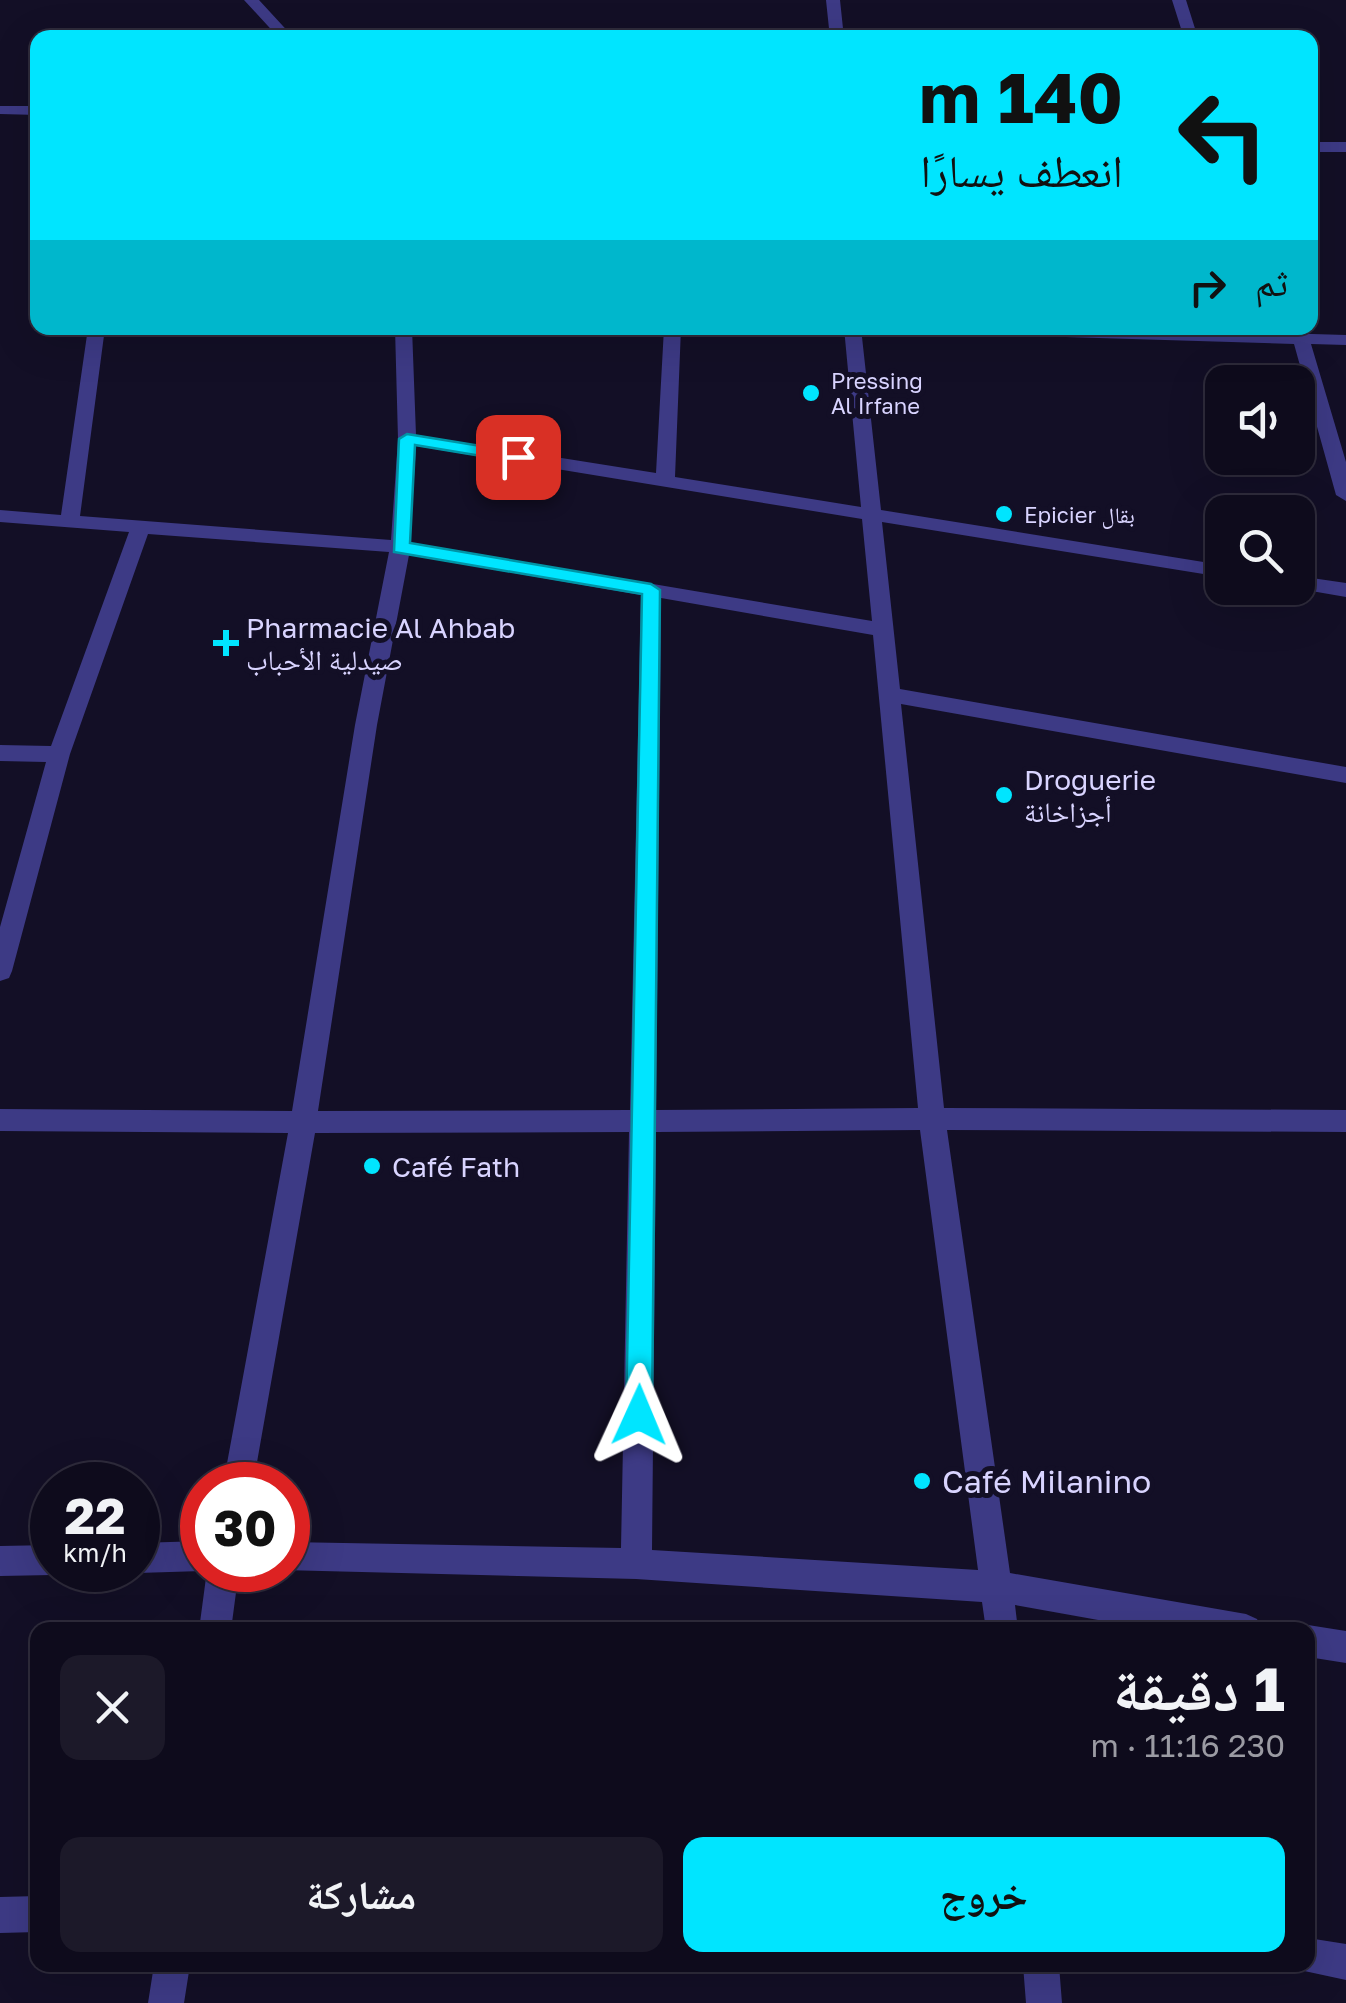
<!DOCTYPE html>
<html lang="ar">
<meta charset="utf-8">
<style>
body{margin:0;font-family:"Golos Text","Noto Naskh Arabic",sans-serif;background:#1c1929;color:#f1f3f6;direction:rtl;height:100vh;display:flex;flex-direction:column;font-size:38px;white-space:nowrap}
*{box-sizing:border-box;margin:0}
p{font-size:32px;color:#9b9ba3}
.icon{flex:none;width:55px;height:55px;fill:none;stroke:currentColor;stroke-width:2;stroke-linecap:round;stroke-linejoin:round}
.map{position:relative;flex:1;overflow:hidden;direction:ltr}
.sheet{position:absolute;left:30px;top:1622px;width:1285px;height:350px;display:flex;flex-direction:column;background:#0e0b1c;border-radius:20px;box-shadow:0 10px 40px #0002,0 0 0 2px #2e2b3b;direction:rtl}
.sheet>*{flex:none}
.top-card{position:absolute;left:30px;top:30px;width:1288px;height:305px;border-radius:20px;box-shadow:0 10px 40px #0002,0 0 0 2px #2e2b3b;direction:rtl;background:#00e5ff;color:#111;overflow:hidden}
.buttons{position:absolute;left:1205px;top:365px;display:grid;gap:20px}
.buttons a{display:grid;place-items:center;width:110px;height:110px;border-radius:20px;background:#0e0b1c;box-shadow:0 10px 40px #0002,0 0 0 2px #2e2b3b;font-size:50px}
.speed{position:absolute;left:30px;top:1462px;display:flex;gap:20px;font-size:50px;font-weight:700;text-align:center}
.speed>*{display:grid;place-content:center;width:130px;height:130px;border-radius:50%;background:#0e0b1c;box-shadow:0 10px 40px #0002,0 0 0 2px #2e2b3b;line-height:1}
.speed small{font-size:25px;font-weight:400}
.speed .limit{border:15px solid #d22;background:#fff;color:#111}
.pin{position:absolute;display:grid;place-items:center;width:85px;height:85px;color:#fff;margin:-42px;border-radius:20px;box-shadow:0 5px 15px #0006}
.me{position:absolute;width:110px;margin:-55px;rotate:1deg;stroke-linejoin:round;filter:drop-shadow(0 0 8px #0008)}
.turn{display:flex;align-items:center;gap:35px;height:210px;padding:0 30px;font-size:45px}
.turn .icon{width:130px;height:130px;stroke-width:2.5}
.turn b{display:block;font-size:70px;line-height:85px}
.then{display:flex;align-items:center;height:95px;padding:0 30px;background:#0003;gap:20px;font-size:38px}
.round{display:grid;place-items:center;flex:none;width:105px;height:105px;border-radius:20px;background:#1c1929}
.summary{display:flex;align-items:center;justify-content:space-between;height:170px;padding:0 30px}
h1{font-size:60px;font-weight:700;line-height:75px}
.action{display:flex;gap:20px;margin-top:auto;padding:20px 30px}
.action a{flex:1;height:115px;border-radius:20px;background:#00e5ff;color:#111;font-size:40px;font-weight:700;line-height:115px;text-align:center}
.action a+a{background:#1c1929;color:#f1f3f6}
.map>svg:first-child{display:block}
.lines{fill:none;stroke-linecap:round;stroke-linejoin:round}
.minor{fill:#3d3a85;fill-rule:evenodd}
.route{fill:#00e5ff;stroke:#0095a6;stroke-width:2.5}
.poi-dot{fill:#00e5ff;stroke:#130f26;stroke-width:4}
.labels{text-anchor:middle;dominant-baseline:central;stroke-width:10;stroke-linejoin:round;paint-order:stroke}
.far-poi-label{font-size:22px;fill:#d9d4ff;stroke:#130f26;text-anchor:start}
.poi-label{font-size:28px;fill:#d9d4ff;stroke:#130f26;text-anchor:start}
.near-poi-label{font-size:32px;fill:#d9d4ff;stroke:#130f26;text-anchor:start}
</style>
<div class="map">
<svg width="1346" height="2003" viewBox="0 0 1346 2003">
<rect width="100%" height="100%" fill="#130f26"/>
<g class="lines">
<!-- minor -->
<path class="minor" d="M244,0H259L294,38H279Z
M826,0H840L844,38H830Z
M1172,0H1186L1198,38H1184Z
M0,106H38V115L0,114Z
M1310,142H1346V152H1310Z
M88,328H105L80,516L391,540L398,439L395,328H412L416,435L656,473L664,328H681L675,477L861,507L844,328H861L881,510L1222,565V577L882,522L900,689L1346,767V783L901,704L944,1108L1346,1110V1132L947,1130L1010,1573L1246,1614L1257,1619L1262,1630H1154L1015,1605L1018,1630H986L982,1602L636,1579L282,1570H288V1542L621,1548L629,1132L315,1133L253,1485H223L288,1133L0,1131V1109L292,1111L355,725L389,552L148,534L70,754L12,971L9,978L0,981V927L46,762L0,761V745L51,746L129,532L0,522V510L61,515ZM416,446L862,519L872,621L410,543ZM409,555L641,595L630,1110L318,1111L377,725ZM661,598L873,635L918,1108L656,1110ZM920,1130L978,1570L652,1550L656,1132Z
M928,328H1098L1346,335V345L1311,344L1346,462V501L1336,495L1294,344L937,333Z
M1298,576L1346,583V597L1294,588H1298Z
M202,1541L205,1570L202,1571L138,1573L130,1570H138V1543Z
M52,1545V1570L63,1571L52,1575L0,1576V1546Z
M207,1570H239L231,1630H199Z
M1308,1625L1346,1631V1663L1308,1657V1630H1296Z
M38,1896V1932L0,1933V1897Z
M1308,1938L1346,1944V1980L1295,1969L1294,1965H1308Z
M154,1965H190L184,2003H148Z
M1023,1965H1059L1062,2003H1026Z"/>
</g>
<!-- route -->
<path class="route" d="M407,434L518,452L526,457L518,462L415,445L410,543L651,584L660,590L652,1415L649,1424L639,1428L629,1424L626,1415L642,594L394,552L399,439Z"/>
<!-- markers -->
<g class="poi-dot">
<circle cx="811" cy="393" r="10"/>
<circle cx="1004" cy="514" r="10"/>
<path d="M221 628h10v10h10v10h-10v10h-10v-10h-10v-10h10z"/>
<circle cx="1004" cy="795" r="10"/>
<circle cx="372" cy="1166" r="10"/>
<circle cx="922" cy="1481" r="10"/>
</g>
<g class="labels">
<!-- far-poi labels -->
<g class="far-poi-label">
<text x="831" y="380">Pressing<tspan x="831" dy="25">Al Irfane</tspan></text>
<text x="1024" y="514">Epicier بقال</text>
</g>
<!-- poi labels -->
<g class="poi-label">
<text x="246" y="627">Pharmacie Al Ahbab<tspan x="246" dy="32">صيدلية الأحباب</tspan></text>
<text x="1024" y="779">Droguerie<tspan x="1024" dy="32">أجزاخانة</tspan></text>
<text x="392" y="1166">Café Fath</text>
</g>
<!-- near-poi labels -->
<g class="near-poi-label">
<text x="942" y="1481">Café Milanino</text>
</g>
</g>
</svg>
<div class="buttons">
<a><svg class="icon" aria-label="sound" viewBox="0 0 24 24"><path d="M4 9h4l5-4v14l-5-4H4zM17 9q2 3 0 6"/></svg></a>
<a><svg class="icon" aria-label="search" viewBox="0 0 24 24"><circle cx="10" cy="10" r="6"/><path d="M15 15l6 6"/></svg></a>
</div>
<div class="speed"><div>22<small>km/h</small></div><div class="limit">30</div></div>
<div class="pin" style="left:518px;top:457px;background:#d93025"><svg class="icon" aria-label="arrive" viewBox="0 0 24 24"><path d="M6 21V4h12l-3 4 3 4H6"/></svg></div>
<svg class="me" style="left:639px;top:1415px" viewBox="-20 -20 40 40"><path d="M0-17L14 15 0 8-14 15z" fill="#00e5ff" stroke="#fff" stroke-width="4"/></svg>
<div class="top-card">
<div class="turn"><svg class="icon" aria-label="left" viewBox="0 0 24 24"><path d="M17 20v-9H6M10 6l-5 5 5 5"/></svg><div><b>140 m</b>انعطف يسارًا</div></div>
<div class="then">ثم<svg class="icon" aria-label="right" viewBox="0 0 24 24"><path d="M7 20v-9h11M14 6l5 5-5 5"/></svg></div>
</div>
<section class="sheet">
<div class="summary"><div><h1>1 دقيقة</h1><p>230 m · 11:16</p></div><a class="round"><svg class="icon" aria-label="close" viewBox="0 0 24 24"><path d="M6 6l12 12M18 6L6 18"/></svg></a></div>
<div class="action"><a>خروج</a><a>مشاركة</a></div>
</section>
</div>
